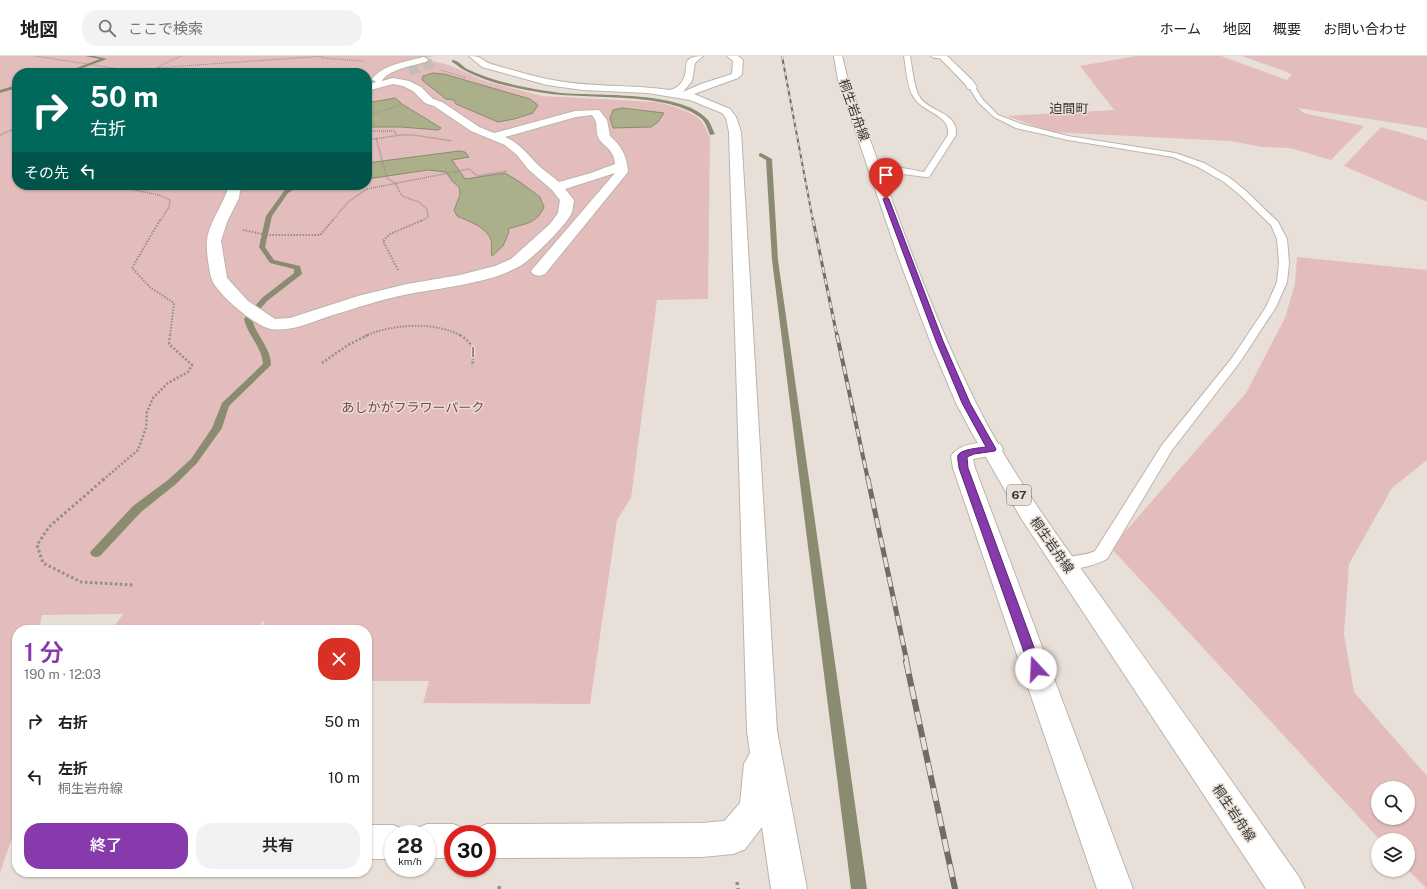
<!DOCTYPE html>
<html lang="ja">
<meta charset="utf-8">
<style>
body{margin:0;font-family:"Public Sans","Noto Sans JP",sans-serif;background:#f2f2f2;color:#202124;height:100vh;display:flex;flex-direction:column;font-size:15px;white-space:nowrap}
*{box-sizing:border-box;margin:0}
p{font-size:13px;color:#757577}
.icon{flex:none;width:22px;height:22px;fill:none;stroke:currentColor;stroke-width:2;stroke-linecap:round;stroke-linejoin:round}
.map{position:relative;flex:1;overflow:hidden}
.sheet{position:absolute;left:12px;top:569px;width:360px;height:252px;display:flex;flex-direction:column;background:#fff;border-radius:16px;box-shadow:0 1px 3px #0004}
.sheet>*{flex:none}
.guide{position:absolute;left:12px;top:12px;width:360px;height:122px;border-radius:16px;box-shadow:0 1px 3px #0004;background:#00695c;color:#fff;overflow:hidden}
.fabs{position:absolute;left:1371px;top:725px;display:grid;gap:8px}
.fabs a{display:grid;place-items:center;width:44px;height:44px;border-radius:50%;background:#fff;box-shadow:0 1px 3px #0004;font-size:20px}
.speed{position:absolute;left:384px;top:769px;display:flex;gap:8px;font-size:20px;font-weight:700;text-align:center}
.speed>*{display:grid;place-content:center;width:52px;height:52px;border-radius:50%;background:#fff;box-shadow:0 1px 3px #0004;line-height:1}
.speed small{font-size:10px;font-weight:400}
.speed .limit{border:6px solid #d22;background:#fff;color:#111}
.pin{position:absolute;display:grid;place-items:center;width:34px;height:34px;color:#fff;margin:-41px -17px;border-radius:50% 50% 50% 0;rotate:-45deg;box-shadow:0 0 4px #0007}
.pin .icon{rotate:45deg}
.me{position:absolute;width:44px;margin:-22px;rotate:340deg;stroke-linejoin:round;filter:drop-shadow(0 0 3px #0008)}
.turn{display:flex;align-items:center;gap:14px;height:84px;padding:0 12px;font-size:18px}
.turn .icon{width:52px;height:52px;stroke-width:2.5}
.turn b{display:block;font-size:28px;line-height:34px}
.then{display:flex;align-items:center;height:38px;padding:0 12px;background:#0003;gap:8px;font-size:15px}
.round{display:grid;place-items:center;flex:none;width:42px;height:42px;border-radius:16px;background:#f2f2f2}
.overview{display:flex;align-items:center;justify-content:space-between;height:68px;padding:0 12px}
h1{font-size:24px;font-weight:600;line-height:30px;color:#863aab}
.cta{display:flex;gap:8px;margin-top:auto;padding:8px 12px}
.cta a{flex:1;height:46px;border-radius:16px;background:#863aab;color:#fff;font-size:16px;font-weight:600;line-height:46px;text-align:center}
.cta a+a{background:#f2f2f2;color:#202124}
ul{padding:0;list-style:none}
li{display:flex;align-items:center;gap:12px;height:56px;padding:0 12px}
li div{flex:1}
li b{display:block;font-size:15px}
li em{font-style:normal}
header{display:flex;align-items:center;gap:24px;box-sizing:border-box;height:56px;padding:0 20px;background:#fff;border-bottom:1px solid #e0e0e0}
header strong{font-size:19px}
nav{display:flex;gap:22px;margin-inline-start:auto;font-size:14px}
.search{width:280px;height:36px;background:#f2f2f2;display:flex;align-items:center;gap:10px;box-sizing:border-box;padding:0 14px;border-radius:16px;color:#757577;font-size:15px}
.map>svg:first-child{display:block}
.green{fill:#e3bdbc;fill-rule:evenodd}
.water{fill:#acb08a;stroke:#8a8b70}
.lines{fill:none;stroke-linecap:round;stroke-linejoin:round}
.stream{fill:#8a8b70;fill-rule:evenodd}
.street-tunnel{stroke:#c5beb7;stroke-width:10;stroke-dasharray:10 5;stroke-linecap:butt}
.lane-casing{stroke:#bcb4ac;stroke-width:2}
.street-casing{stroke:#bcb4ac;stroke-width:2}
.secondary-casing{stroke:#bcb4ac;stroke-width:2}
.primary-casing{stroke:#bcb4ac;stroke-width:2}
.path-far5{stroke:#948e89;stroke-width:1;stroke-dasharray:1 1;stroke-linecap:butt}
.path-far4{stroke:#948e89;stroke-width:1.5;stroke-dasharray:1 1;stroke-linecap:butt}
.path-far3{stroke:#948e89;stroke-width:2;stroke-dasharray:1.5 1.5;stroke-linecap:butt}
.path-far2{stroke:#948e89;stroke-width:2.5;stroke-dasharray:2 2;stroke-linecap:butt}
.path-far1{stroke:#948e89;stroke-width:3;stroke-dasharray:2.5 2.5;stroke-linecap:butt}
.path{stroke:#948e89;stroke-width:3.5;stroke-dasharray:3 3;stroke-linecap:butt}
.lane{fill:#fff;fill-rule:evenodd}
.street{fill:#fff;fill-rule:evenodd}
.secondary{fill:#fff;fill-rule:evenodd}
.primary{fill:#fff;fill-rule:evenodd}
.rail-far4-casing{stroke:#706b67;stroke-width:2}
.rail-far3-casing{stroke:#706b67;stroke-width:3}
.rail-far2-casing{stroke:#706b67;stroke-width:4}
.rail-far1-casing{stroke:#706b67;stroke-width:5}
.rail-casing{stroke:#706b67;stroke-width:6}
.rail-far4{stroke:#e8e0d8;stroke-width:1.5;stroke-dasharray:4;stroke-linecap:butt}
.rail-far3{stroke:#e8e0d8;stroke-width:2;stroke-dasharray:6;stroke-linecap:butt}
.rail-far2{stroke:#e8e0d8;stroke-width:2.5;stroke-dasharray:8;stroke-linecap:butt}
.rail-far1{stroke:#e8e0d8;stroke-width:3.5;stroke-dasharray:10;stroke-linecap:butt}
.rail{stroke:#e8e0d8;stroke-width:4.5;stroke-dasharray:13;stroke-linecap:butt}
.route{fill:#863aab;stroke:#57266f}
.labels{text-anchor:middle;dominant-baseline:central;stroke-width:3;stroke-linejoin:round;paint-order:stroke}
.shield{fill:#e8e0d8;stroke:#6e6964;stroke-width:1}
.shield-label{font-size:12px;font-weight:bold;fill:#393633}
.far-quarter-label{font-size:13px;fill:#393633;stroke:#e8e0d8}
.street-label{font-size:13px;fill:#393633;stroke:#e8e0d8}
.park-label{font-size:13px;fill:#7f4343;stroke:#e8e0d8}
</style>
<header>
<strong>地図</strong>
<div class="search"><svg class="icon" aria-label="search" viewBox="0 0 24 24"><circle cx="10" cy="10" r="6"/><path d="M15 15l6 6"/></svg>ここで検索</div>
<nav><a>ホーム</a><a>地図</a><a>概要</a><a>お問い合わせ</a></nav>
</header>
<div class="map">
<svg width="1427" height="833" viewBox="0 0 1427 833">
<rect width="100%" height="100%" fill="#e8e0d8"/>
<!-- green -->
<path class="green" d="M0,0H434L422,3L449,9L485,25L542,40L657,46C669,49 689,54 699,63C705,68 707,76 710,82L708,243L657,244L631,442L617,464L590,648L423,647L429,625H367V574H265L263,564L257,574H112L123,558L42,559L39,574H17V767L0,817ZM17,17H367V129H17Z
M1136,0H1221L1287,24L1292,18L1242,0H1427V72L1298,52L1304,57L1364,70L1331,104L1290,92L1262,91L1230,85L1051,76L1007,60L1114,54L1080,10Z
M1381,71L1427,84V146L1344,110Z
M1297,201L1427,214V404L1392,432L1349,508L1344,578L1354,636L1427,720V833L1408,814V784H1380L1111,492L1246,337L1285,262L1295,228ZM1378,732H1408V762H1378Z"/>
<!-- water -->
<path class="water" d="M433,17L444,18L530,43L538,49L533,57L514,63L498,66L456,48L454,44L446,43L422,24L423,20Z
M395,42L402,48L441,72L438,74L401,71H367V47Z
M622,52L664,57L658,66L651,71L613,72L610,62L613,54Z
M459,95L465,96L469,101L452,104L465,123L505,117L520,126L540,141L544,151C536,169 525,167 508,173L509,176L503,190L492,200C490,194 493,189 491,184C487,171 468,165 457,160L454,154L460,139L459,131L452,125L446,116L428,114L367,123V107Z"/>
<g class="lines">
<!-- stream -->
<path class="stream" d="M85,0H94L107,3L69,17H63L100,3Z
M452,4C458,4 462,10 467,13C483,21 502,26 519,30C533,33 547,35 561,37C598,40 680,35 706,62C711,66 712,73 715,78L710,79C708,74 706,67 702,63C670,35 586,44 544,37C518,33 488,27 464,14C460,12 456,8 452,6Z
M17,29V32L0,37V34Z
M761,97L772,103L778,204L867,833H851L772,204L766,104L759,100V98Z
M293,129H300L288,137L272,160L265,191L274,204L300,210L302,218L267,245L252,263C256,280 271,291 271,309L229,350L222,372L197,407L176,428L141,456L100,500L96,501L92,500L90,497L92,494L133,450L168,424L191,403L212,372L222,347L263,308C262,291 248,280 244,263L262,242L294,217V213L270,207L259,191L266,160L284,135Z"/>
<!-- street-tunnel -->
<path class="street-tunnel" d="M409,15L437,6"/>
<!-- lane casing -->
<g class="lane-casing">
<path id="lane" d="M904,0H910C912,11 914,31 919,40C929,57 958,55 956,79L929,121H926C918,120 875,115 872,113C880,106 913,114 924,116L948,79C951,58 922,57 913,40C907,31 906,11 904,0Z
M931,0H946C943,3 934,3 931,0Z
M970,30H974L983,44L998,59L1021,68L1068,80L1175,97L1204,107L1230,122L1246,135L1278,166L1287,183L1289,207L1287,226L1276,251L1240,306L1172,394L1107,503C1092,510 1074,516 1058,511L1056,507L1058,503C1071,499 1083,501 1095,495L1162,389L1232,302L1266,251L1277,226L1279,207L1277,183L1271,169L1240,139L1224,126L1198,111L1173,101L1068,84L1016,72L994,61L978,46L969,31Z"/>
</g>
<!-- street casing -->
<g class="street-casing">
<path id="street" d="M938,0H947L972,24L977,31L976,33H968L965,28Z
M423,1L426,2L428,4L426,6C414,9 387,14 382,25L393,22L409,25L421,31L433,43L442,46L479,71L494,77L575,55L599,54L607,64L610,80C622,91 627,100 628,116L545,218L539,220L533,218L531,215L615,117L565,133L574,144C573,148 573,152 572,156C568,168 531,204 520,210C488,228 444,231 409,238C382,243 356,252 330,260C312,266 291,276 271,273C256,271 214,236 211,221C209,212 206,194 207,185C208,168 224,148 229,129H241L239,142L227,166L221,185L227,222L248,245L275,263L290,262L358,240L407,228L460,219L495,210L511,203L550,168L558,157L560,144L552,134L529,114L517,99L505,89L471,75L434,50L425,47L413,35L403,30L393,28L367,35V29L376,26L372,23C384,8 406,6 423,1ZM592,59C599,68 595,72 598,81C602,90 614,92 615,108L591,117L559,126C552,120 543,114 537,108C526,96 519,87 505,81L576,61Z
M992,386L1000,388L1003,393L1000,398L973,403L975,412L1133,833H1097L953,412L951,400C960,387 978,387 992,386Z
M733,764L745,769L750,781L745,793L733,798L702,801L487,802V778H473L475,773L487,768L702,767Z
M427,768H453L465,773L467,778H453V802H427V778H413L415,773Z
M367,769H393L405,774L406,778H393V803H367Z"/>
</g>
<!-- secondary casing -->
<g class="secondary-casing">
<path id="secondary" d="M469,0C483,0 480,4 491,8C509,13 528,19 547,23C588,32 630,28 670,34C674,33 678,31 681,27C692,14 677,0 703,0L695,7L692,25L683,36L701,28L732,18L733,5L727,0H738L743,4L742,18L738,22L694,38L730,53L736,61L741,76L777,675L807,833H771L762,771L745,793L733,798L721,793L716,781L721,769L740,747L744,708L750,697L747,675L729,76L726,62L722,57L690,44L648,37L583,34L547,29L482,11Z"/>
</g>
<!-- primary casing -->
<g class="primary-casing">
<path id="primary" d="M834,0H842L848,24C888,131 925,245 976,347C1012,420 1062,486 1109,552C1173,642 1236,731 1299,821L1305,833H1266L1021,462L972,377L956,347L930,285L899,203L838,24Z"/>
</g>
<!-- path-far5 -->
<path class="path-far5" d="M35,0L126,14L151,12
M321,2L364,5
M158,11L181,0
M441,14L466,22
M142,17L155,12L325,0
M367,60L401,49
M14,73L17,72"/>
<!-- path-far4 -->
<path class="path-far4" d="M367,75H394L397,79
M0,79L16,72
M376,82L387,122L395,127L402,140L419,146L427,153L428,161L421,165
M367,84L401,79H414L452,85
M110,129L159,139L170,144L169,151L160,165
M332,165L348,146L367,133L469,113L477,120L507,115"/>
<!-- path-far3 -->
<path class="path-far3" d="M160,164L132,212L151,232L174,247L170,280
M243,174L267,179H320L333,164
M398,214L383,185L390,178L423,164
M365,280C391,268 437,265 461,280"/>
<!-- path-far2 -->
<path class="path-far2" d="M460,279C473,287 475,295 472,310
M322,307L348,289L368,279
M103,424L138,394L146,372L147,356L153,342L168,327L188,316L192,309L169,288L170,279"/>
<!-- path-far1 -->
<path class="path-far1" d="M104,423L49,471L37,489L43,507L81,526L134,529"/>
<!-- path -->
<path class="path" d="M737,826L738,833
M499,833L500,828"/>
<!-- lane -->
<use href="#lane" class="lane"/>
<!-- street -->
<use href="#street" class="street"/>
<!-- secondary -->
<use href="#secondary" class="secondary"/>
<!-- primary -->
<use href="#primary" class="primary"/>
<!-- rail-far4 casing -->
<g class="rail-far4-casing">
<path id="rail-far4" d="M782,0L813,165"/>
</g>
<!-- rail-far3 casing -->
<g class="rail-far3-casing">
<path id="rail-far3" d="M813,164L837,280"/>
</g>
<!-- rail-far2 casing -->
<g class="rail-far2-casing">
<path id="rail-far2" d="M837,279L868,424"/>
</g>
<!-- rail-far1 casing -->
<g class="rail-far1-casing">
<path id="rail-far1" d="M868,423L907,606"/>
</g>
<!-- rail casing -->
<g class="rail-casing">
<path id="rail" d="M906,605L955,833"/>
</g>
<!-- rail-far4 -->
<use href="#rail-far4" class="rail-far4"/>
<!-- rail-far3 -->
<use href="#rail-far3" class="rail-far3"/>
<!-- rail-far2 -->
<use href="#rail-far2" class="rail-far2"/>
<!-- rail-far1 -->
<use href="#rail-far1" class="rail-far1"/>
<!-- rail -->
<use href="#rail" class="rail"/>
</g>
<!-- route -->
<path class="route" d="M886,141L889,143L943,285L970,347L996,393L995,395L974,398L967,401L968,412L1042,613L1040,617L1036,618L1032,617L1030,613L959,412C959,409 957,402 958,399C962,393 979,392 986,391L962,347L936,285L883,143Z"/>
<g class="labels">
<!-- shield labels -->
<rect class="shield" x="1007" y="429" width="24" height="20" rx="3"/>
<g class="shield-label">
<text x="1019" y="439">67</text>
</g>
<!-- far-quarter labels -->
<g class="far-quarter-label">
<text x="1069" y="52">迫間町</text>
</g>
<!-- street labels -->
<g class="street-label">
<text transform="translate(854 54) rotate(70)">桐生岩舟線</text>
<text transform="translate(1052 489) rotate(55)">桐生岩舟線</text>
<text transform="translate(1234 757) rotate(56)">桐生岩舟線</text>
</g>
<!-- park labels -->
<g class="park-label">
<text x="473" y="296">I</text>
<text x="413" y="351">あしかがフラワーパーク</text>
</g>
</g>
</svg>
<div class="fabs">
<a><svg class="icon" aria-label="search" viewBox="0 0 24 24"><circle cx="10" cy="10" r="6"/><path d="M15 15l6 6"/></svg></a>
<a><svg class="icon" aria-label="layers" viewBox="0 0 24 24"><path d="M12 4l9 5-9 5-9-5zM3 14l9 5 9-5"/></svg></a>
</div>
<div class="speed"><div>28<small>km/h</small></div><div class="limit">30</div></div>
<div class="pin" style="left:886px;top:143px;background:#d93025"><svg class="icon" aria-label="arrive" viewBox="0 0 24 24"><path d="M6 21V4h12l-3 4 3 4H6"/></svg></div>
<svg class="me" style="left:1036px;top:613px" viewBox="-20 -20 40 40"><circle r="19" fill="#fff"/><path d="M0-13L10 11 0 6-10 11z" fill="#863aab"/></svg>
<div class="guide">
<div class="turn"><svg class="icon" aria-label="right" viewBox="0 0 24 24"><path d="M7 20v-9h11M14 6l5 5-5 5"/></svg><div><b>50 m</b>右折</div></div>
<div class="then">その先<svg class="icon" aria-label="left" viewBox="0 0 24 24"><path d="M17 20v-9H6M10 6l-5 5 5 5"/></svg></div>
</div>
<section class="sheet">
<div class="overview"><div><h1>1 分</h1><p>190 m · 12:03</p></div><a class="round" style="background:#d93025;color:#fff"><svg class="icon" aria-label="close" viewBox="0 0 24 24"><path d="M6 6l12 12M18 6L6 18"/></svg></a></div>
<ul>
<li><svg class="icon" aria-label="right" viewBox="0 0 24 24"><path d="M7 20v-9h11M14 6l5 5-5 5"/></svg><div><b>右折</b></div><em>50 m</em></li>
<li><svg class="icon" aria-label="left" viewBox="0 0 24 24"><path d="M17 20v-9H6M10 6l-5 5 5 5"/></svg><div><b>左折</b><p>桐生岩舟線</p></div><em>10 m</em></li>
</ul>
<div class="cta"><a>終了</a><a>共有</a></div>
</section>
</div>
